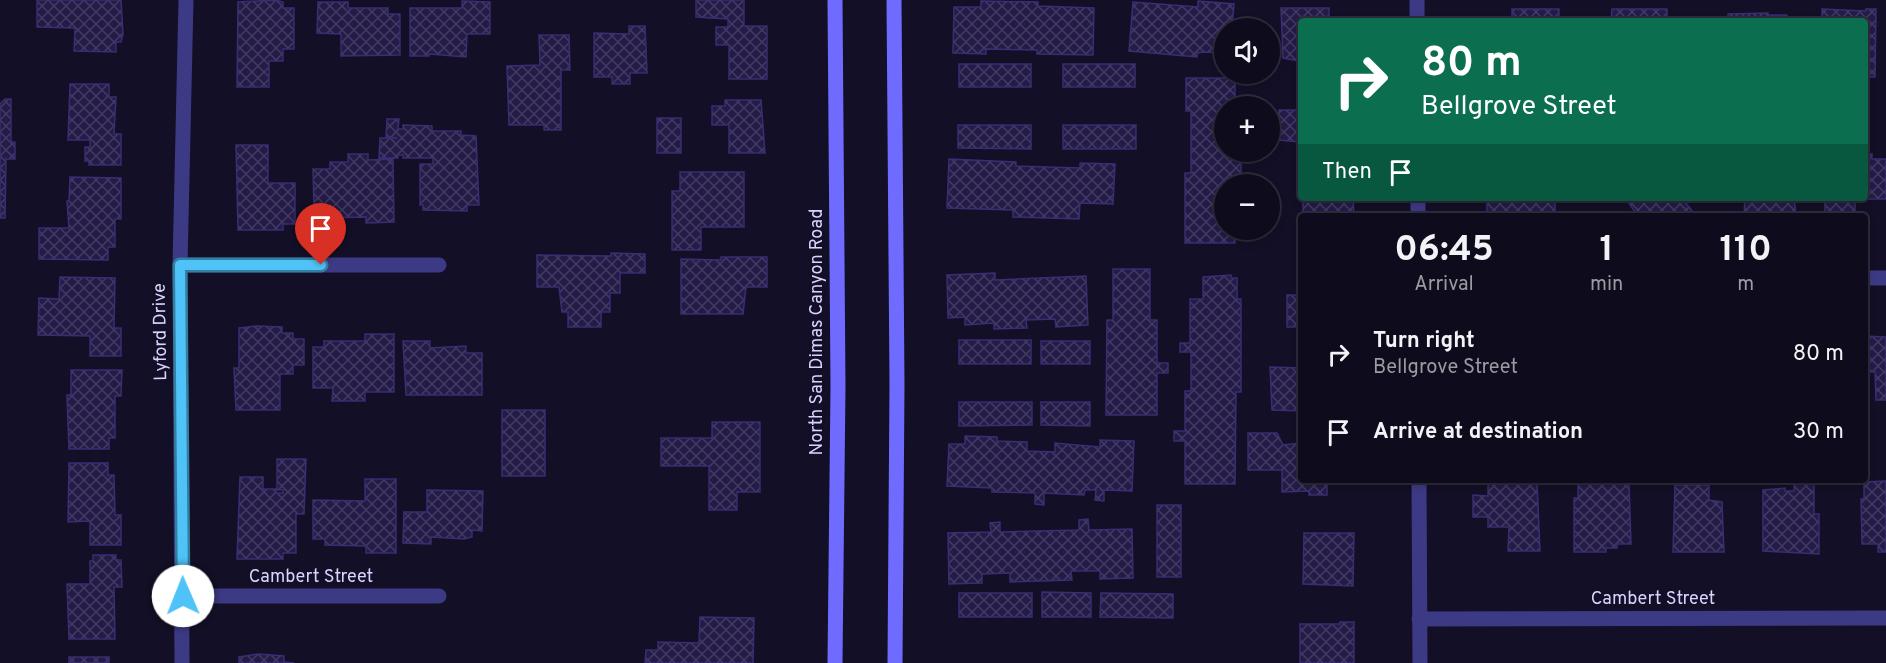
<!DOCTYPE html>
<meta charset="utf-8">
<style>
body{margin:0;font-family:Overpass,sans-serif;background:#1c1929;color:#f1f3f6;height:100vh;display:flex;flex-direction:column;font-size:22px;white-space:nowrap}
*{box-sizing:border-box;margin:0}
p{font-size:20px;color:#9b9ba3}
.icon{flex:none;width:33px;height:33px;fill:none;stroke:currentColor;stroke-width:2;stroke-linecap:round;stroke-linejoin:round}
.map{position:relative;flex:1;overflow:hidden}
.panel{position:absolute;left:1298px;top:213px;width:570px;height:270px;display:flex;flex-direction:column;background:#0e0b1c;border-radius:6px;box-shadow:0 3px 9px #0003,0 0 0 2px #2e2b3b}
.panel>*{flex:none}
.hud{position:absolute;left:1298px;top:18px;width:570px;height:183px;border-radius:6px;box-shadow:0 3px 9px #0003,0 0 0 2px #2e2b3b;background:#0b6e4f;color:#fff;overflow:hidden}
.controls{position:absolute;left:1214px;top:18px;display:grid;gap:12px}
.controls a{display:grid;place-items:center;width:66px;height:66px;border-radius:50%;background:#0e0b1c;box-shadow:0 3px 9px #0003,0 0 0 2px #2e2b3b;font-size:30px}
.pin{position:absolute;display:grid;place-items:center;width:51px;height:51px;color:#fff;margin:-62px -26px;border-radius:50% 50% 50% 0;rotate:-45deg;box-shadow:0 0 6px #0007}
.pin .icon{rotate:45deg}
.me{position:absolute;width:66px;margin:-33px;rotate:359deg;stroke-linejoin:round;filter:drop-shadow(0 0 4px #0008)}
.turn{display:flex;align-items:center;gap:21px;height:126px;padding:0 24px;font-size:27px}
.turn .icon{width:78px;height:78px;stroke-width:2.5}
.turn b{display:block;font-size:42px;line-height:51px}
.then{display:flex;align-items:center;height:57px;padding:0 24px;background:#0003;gap:12px;font-size:22px}
.eta{display:flex;justify-content:space-evenly;align-items:center;height:102px;text-align:center}
.eta b{font-size:36px;font-weight:700;line-height:42px}
ul{padding:0;list-style:none}
li{display:flex;align-items:center;gap:18px;height:78px;padding:0 24px}
li div{flex:1}
li b{display:block;font-size:22px}
li em{font-style:normal}
.map>svg:first-child{display:block}
.building{fill:url(#building-cross-hatch);stroke:#3b2d73;stroke-width:1.5}
.lines{fill:none;stroke-linecap:round;stroke-linejoin:round}
.minor{stroke:#3d3a85;stroke-width:15}
.secondary{stroke:#6f6bff;stroke-width:15}
.route-casing{stroke:#337fa1;stroke-width:15}
.route{stroke:#4fc3f7;stroke-width:10}
.labels{text-anchor:middle;dominant-baseline:central;stroke-width:4.5;stroke-linejoin:round;paint-order:stroke}
.street-label{font-size:18px;fill:#d9d4ff;stroke:#130f26}
</style>
<div class="map">
<svg width="1886" height="663" viewBox="0 0 1886 663">
<defs>
<pattern id="building-cross-hatch" width="8" height="8" patternUnits="userSpaceOnUse" patternTransform="scale(1.5)"><rect width="8" height="8" fill="#241b47"/><path d="M0 0l8 8M0 8l8-8" fill="none" stroke="#433b63"/></pattern>
</defs>
<rect width="100%" height="100%" fill="#130f26"/>
<!-- building -->
<path class="building" d="M37,0H121L123,34L121,42H116V52L74,51L75,28L37,27Z
M275,0L283,2V8H294V49H283V61H269V87H237L238,2Z
M696,0H744V26H767V79H729V45H716V27H728V19L696,17Z
M462,1L490,2V34H467L466,57L429,54V56H410V8H462Z
M981,1L1038,2V6L1094,8L1093,55L1037,54V50L986,49V54L953,53L954,7H981Z
M1198,1L1234,4L1232,28H1224V53L1204,52L1197,53V57L1129,51L1133,2L1198,7Z
M318,2H348V8H388V14H400V55L341,56V34L317,33Z
M1281,8H1329V21H1300V61L1283,58Z
M1512,9H1559V21H1512Z
M1612,9H1667V21H1611Z
M1822,9L1866,11V9H1876L1875,77H1864V21H1822Z
M1768,13V15H1787V21H1728V14Z
M629,26H645L647,73H630V84H612V77H594V33L629,34Z
M539,35H569L570,70H561V130H544V125H509L507,66L540,65Z
M959,64H1031V87H959Z
M1063,64H1135V87H1063Z
M1186,78H1235V106H1224V152H1241V176H1235V184H1224V230H1235V243H1185V173H1191V111H1186Z
M70,84H109V97H116L114,134H121V165H89V161H85V147H90V140H68Z
M1299,88L1300,142L1278,140L1279,110H1299Z
M5,99H11V142H15V159H6L5,218H0V104Z
M725,100H761L765,153H729V125H712V106H725Z
M657,118H681V153H657Z
M387,119H399L398,129H403V125L432,126V131H461V135L476,136L479,205H467V211L423,210V205H420V164H433V158H403V155H398V158H379L380,138H397L386,137Z
M958,125H1031V149L958,148Z
M1063,125H1136V149H1063Z
M236,145H268V183H295V224H283V230H238Z
M348,154H368V160L393,159L394,222L366,223V217L324,218V210H314L313,169H330V162H348Z
M1864,154H1872V159H1886V199H1855V216H1825V198H1864Z
M949,159L1016,162V166L1080,168V163L1115,164L1113,204L1080,203L1079,219L1013,217V210L947,208Z
M680,172H744V227H701V250H672V191H680Z
M70,177L121,178V219H115V247H108V260L39,259V228H69L67,201H69Z
M1303,198H1353L1354,216H1303Z
M1487,198H1555V216H1487Z
M1633,198H1682L1696,216H1638L1628,202Z
M1745,198H1794L1796,216H1744Z
M611,253L645,254V273H620V293H610V312H601V327H568V312H562L559,287H537V255L611,256Z
M721,257H767V287H746L743,314H681V259L721,260Z
M1113,269H1150V320H1157V363H1168V373H1157V415H1106L1107,320H1113Z
M995,273V280L1086,276L1088,325L1056,327L1055,319L1026,320L1027,328L994,329V323L965,325V317L948,318L947,275Z
M1231,275V278H1237V299H1241V392H1236L1235,484H1185V441H1174V431H1185V391H1191V352H1180V343H1190V299H1203V277Z
M60,277L115,278L114,328H121V356H90V336L38,335L39,298L59,299Z
M1287,295H1300V327H1287Z
M257,326L282,327V333H293V339H304V365H293V374H280V410H236L234,368H239V328Z
M365,334H394V392H365V401H332L333,388H313V347H324V341H365Z
M1864,336L1886,337V400H1876L1875,372H1864Z
M959,340H1031V364H959Z
M403,341H430V348L466,346V353H482V395H406Z
M1041,341H1090V364H1041Z
M1300,355V411L1272,410L1270,367L1300,368Z
M71,370H122L121,396H115V438H109V449H69L67,395H71Z
M959,402H1032V425L959,426Z
M1041,402H1090V426L1041,425Z
M502,410H545V476H502Z
M712,422H760V492H737V510H709V466H661V438H712Z
M1248,433H1277L1283,445L1300,443V480H1327V495H1309V491L1282,492V470H1248Z
M965,436L997,437V441L1027,442V451L1055,452V443L1100,447V440L1134,441L1132,491L1104,490V501L1095,500L1096,490H1085L1084,495L1044,493V505L1035,504V493L992,492V488L947,486L949,444H965Z
M277,459H306L304,514H296V553H283V559H237L240,477H263V489H276V493H283V490H277Z
M69,463H108V475H114L115,515H121V545H90V521L68,522Z
M365,479H396V553H366V546L325,545V539H313V500L365,501Z
M1488,480L1537,482L1540,551H1508L1509,527H1488V517H1473V495L1488,496Z
M1886,481V552H1878V544H1862L1861,499H1864V482Z
M1794,482H1814V514H1819V554L1763,551V490L1785,488V491H1794Z
M1629,483L1631,544H1617V548H1606V552H1574V498H1578V484Z
M1675,485H1709V500L1722,502L1724,552H1673Z
M427,490L483,491L482,531L472,530V537L464,539L431,537V544L403,543L404,512H427Z
M1157,505H1181V577H1157Z
M1088,519L1089,530L1132,529L1133,578L1100,579V571H1071L1072,580L1010,582V573L982,574V583L949,584L948,533L991,532L990,523L1000,522V532L1079,530V520Z
M1304,533H1354L1353,586L1303,584Z
M93,555H116V560H121L122,587H114L115,639H69L67,584H90V561H93Z
M1042,592L1091,593V617H1042Z
M959,593H1032V617H959Z
M1101,593L1173,594V618L1100,617Z
M700,617L754,618L753,663H645L646,650H658V642L699,643Z
M1340,622H1354V663H1300V624H1340Z
M258,654L284,656V662L294,663H239V657Z
M69,657H109V663H69Z"/>
<g class="lines">
<!-- minor -->
<path class="minor" d="M1417,0V21
M1418,198V216
M180,265H439
M1864,278H1886
M1419,480L1420,663
M183,596H439
M1419,619L1886,618
M182,663L180,265L186,0"/>
<!-- secondary -->
<path class="secondary" d="M835,0L838,386L835,663
M894,0L897,384L895,663"/>
</g>
<g class="lines">
<!-- route casing -->
<g class="route-casing">
<path id="route" d="M183,596L180,265H321"/>
</g>
<!-- route -->
<use href="#route" class="route"/>
</g>
<g class="labels">
<!-- street labels -->
<g class="street-label">
<text transform="translate(161 332) rotate(-91)">Lyford Drive</text>
<text transform="translate(817 332) rotate(-90)">North San Dimas Canyon Road</text>
<text x="311" y="577">Cambert Street</text>
<text x="1653" y="599">Cambert Street</text>
</g>
</g>
</svg>
<div class="controls">
<a><svg class="icon" aria-label="sound" viewBox="0 0 24 24"><path d="M4 9h4l5-4v14l-5-4H4zM17 9q2 3 0 6"/></svg></a>
<a>+</a>
<a>−</a>
</div>
<div class="pin" style="left:321px;top:265px;background:#d93025"><svg class="icon" aria-label="arrive" viewBox="0 0 24 24"><path d="M6 21V4h12l-3 4 3 4H6"/></svg></div>
<svg class="me" style="left:183px;top:596px" viewBox="-20 -20 40 40"><circle r="19" fill="#fff"/><path d="M0-13L10 11 0 6-10 11z" fill="#4fc3f7"/></svg>
<div class="hud">
<div class="turn"><svg class="icon" aria-label="right" viewBox="0 0 24 24"><path d="M7 20v-9h11M14 6l5 5-5 5"/></svg><div><b>80 m</b>Bellgrove Street</div></div>
<div class="then">Then<svg class="icon" aria-label="arrive" viewBox="0 0 24 24"><path d="M6 21V4h12l-3 4 3 4H6"/></svg></div>
</div>
<section class="panel">
<div class="eta">
<div><b>06:45</b><p>Arrival</p></div>
<div><b>1</b><p>min</p></div>
<div><b>110</b><p>m</p></div>
</div>
<ul>
<li><svg class="icon" aria-label="right" viewBox="0 0 24 24"><path d="M7 20v-9h11M14 6l5 5-5 5"/></svg><div><b>Turn right</b><p>Bellgrove Street</p></div><em>80 m</em></li>
<li><svg class="icon" aria-label="arrive" viewBox="0 0 24 24"><path d="M6 21V4h12l-3 4 3 4H6"/></svg><div><b>Arrive at destination</b></div><em>30 m</em></li>
</ul>
</section>
</div>
